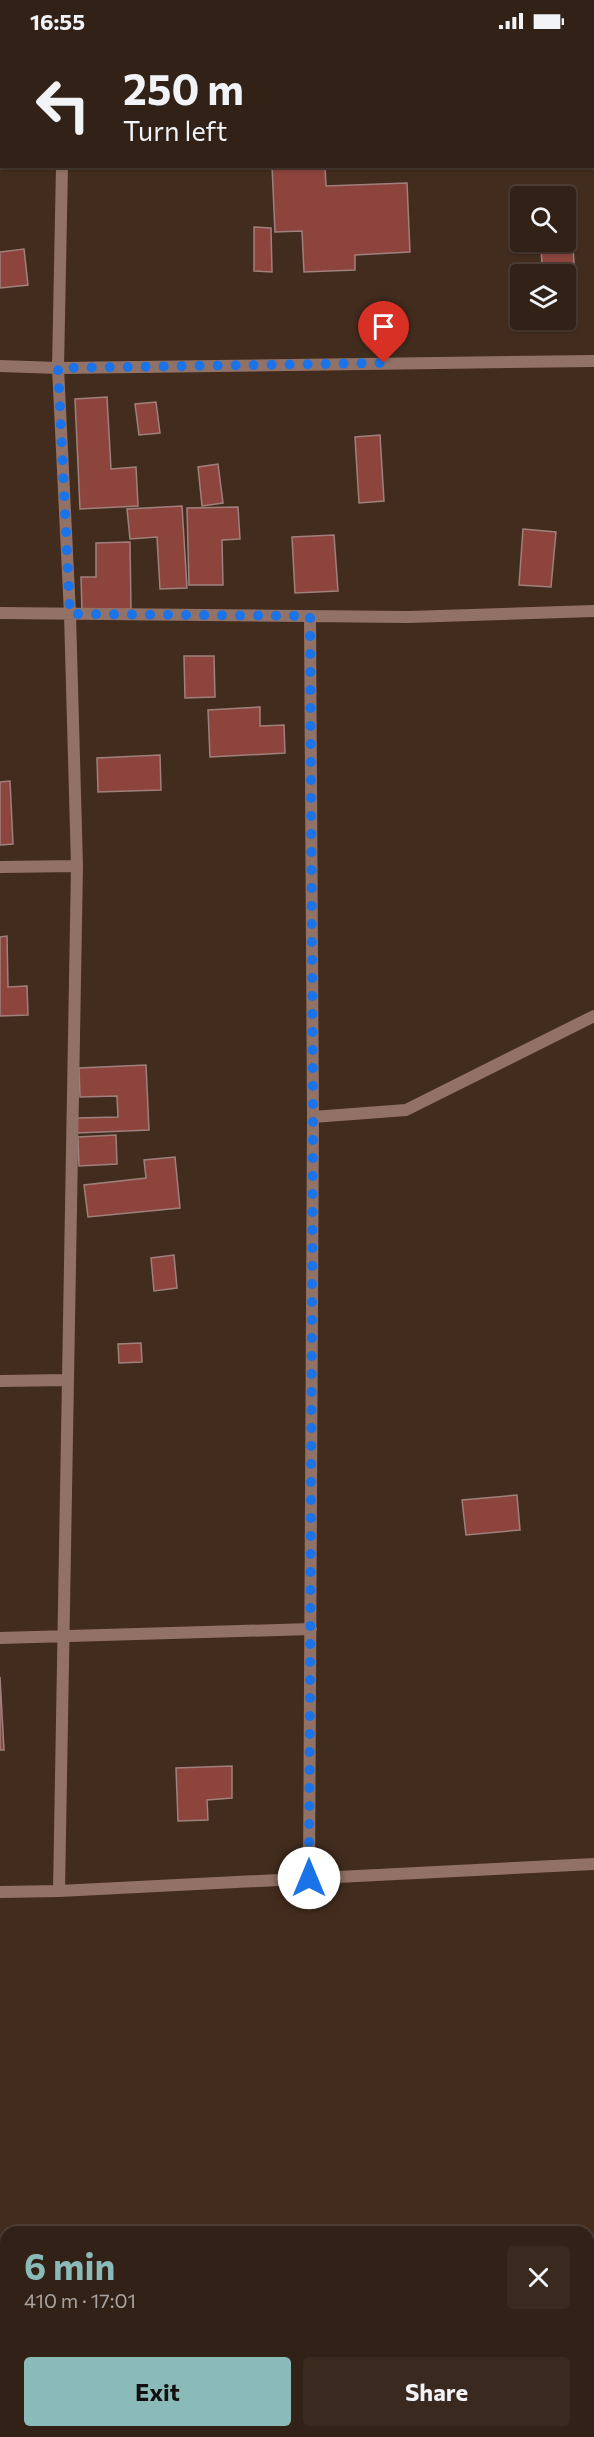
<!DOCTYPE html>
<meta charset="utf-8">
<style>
body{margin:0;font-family:Commissioner,sans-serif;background:#3a291f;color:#f1f3f6;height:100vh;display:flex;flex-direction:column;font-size:22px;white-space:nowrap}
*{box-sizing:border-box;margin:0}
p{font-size:20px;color:#a8a3a1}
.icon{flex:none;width:33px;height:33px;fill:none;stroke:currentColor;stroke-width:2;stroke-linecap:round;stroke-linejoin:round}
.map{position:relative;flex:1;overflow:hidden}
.details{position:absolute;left:0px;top:2184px;width:594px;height:212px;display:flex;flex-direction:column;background:#322116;border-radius:18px 18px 0 0;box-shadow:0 2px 4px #0004,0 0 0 2px #4d3e35}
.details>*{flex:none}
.hud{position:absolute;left:0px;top:0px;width:594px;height:126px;box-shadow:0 2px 4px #0004,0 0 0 2px #4d3e35;background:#322116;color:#f1f3f6;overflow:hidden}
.buttons{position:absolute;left:510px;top:144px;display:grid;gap:12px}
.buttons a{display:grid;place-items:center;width:66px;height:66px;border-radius:6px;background:#322116;box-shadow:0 2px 4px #0004,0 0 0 2px #4d3e35;font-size:30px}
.pin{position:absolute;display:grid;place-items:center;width:51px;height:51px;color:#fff;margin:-62px -26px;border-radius:50% 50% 50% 0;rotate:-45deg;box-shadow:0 0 6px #0007}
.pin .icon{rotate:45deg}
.me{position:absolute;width:66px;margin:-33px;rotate:0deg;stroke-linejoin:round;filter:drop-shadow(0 0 4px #0008)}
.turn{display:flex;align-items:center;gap:21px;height:126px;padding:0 24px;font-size:27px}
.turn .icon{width:78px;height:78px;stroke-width:2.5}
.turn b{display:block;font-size:42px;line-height:51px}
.round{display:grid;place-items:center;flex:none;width:63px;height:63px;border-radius:6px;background:#3a291f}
.summary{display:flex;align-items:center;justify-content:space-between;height:102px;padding:0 24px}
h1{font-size:36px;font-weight:700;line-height:45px;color:#8bbbb9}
.primary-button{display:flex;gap:12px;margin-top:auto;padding:12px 24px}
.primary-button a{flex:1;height:69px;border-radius:6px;background:#8bbbb9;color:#111;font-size:24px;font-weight:700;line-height:69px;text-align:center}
.primary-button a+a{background:#3a291f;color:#f1f3f6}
.status{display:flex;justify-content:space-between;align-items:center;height:42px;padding:0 30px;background:#322116;direction:ltr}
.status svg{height:16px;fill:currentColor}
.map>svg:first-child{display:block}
.building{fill:#8c443d;stroke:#a0807c;stroke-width:1.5}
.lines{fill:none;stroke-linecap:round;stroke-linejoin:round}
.street{stroke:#927266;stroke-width:12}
.route{stroke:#1a73e8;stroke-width:10;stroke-dasharray:0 18}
</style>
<div class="status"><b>16:55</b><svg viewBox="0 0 49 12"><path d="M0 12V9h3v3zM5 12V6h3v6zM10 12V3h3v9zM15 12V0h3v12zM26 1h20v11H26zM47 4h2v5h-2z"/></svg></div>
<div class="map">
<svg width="594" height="2395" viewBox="0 0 594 2395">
<rect width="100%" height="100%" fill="#422c1e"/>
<!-- building -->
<path class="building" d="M272,124H325L326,144L407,141L410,210L355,213V228L304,230L302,189L275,190Z
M254,185L271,186L272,230L254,229Z
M573,205L574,221L542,222L541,206Z
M24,207L28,243L0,246V210Z
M107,355L111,427L136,425L138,464L80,467L75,357Z
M156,360L160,391L139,393L135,362Z
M380,393L384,459L359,461L355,395Z
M218,422L223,461L202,464L198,425Z
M182,464L187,546L160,547L157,495L130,497L127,467Z
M238,465L240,497L222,498L223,543H189L187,466Z
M523,487L556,490L551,545L519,543Z
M334,493L338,549L295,551L292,495Z
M130,500L131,567L82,569L81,535H96V501Z
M184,614H214L215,655L185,656Z
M260,665V684L284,683L285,711L210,715L208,668Z
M160,713L161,748L98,750L97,716Z
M10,739L13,802L0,803V740Z
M7,894L8,945L27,944L28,973L0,974V895Z
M146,1023L149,1088L77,1091V1076L118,1075L117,1054L80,1055L79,1026Z
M116,1093L117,1122L79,1124L78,1095Z
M175,1115L180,1166L88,1175L84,1143L146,1136L144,1118Z
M174,1213L177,1246L154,1249L151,1216Z
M141,1301L142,1320L119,1321L118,1302Z
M517,1453L520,1488L466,1493L462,1458Z
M0,1635L4,1708H0Z
M232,1724V1756L207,1758L208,1778L178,1779L176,1726Z"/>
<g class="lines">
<!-- street -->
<path class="street" d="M61,0V2
M0,55H2
M0,324L58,326L594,319
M0,571L409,575L594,569
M310,574L313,1075L406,1068L594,974
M0,825L77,824
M0,1339L68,1338
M0,1596L311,1587
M309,1836L313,1075
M59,1849L594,1822
M0,1850L59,1849L77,824L70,572L58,326L62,124"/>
</g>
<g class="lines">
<!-- route -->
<path class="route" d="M309,1836L313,1075L310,574L70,572L58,326L384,321"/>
</g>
</svg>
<div class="buttons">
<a><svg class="icon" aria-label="search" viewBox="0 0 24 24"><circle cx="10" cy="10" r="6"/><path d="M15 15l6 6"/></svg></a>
<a><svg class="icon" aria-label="layers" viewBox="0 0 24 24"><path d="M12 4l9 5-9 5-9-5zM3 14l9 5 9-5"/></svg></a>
</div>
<div class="pin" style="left:384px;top:321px;background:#d93025"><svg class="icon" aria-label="arrive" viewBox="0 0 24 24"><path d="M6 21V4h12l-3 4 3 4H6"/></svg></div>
<svg class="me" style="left:309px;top:1836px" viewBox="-20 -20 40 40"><circle r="19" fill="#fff"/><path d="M0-13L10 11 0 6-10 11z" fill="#1a73e8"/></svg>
<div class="hud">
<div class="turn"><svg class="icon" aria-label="left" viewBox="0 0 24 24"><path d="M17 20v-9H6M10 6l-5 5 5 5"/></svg><div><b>250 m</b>Turn left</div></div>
</div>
<section class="details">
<div class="summary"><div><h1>6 min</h1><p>410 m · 17:01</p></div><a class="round"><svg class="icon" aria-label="close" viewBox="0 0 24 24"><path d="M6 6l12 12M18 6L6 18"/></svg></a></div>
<div class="primary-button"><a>Exit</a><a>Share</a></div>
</section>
</div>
